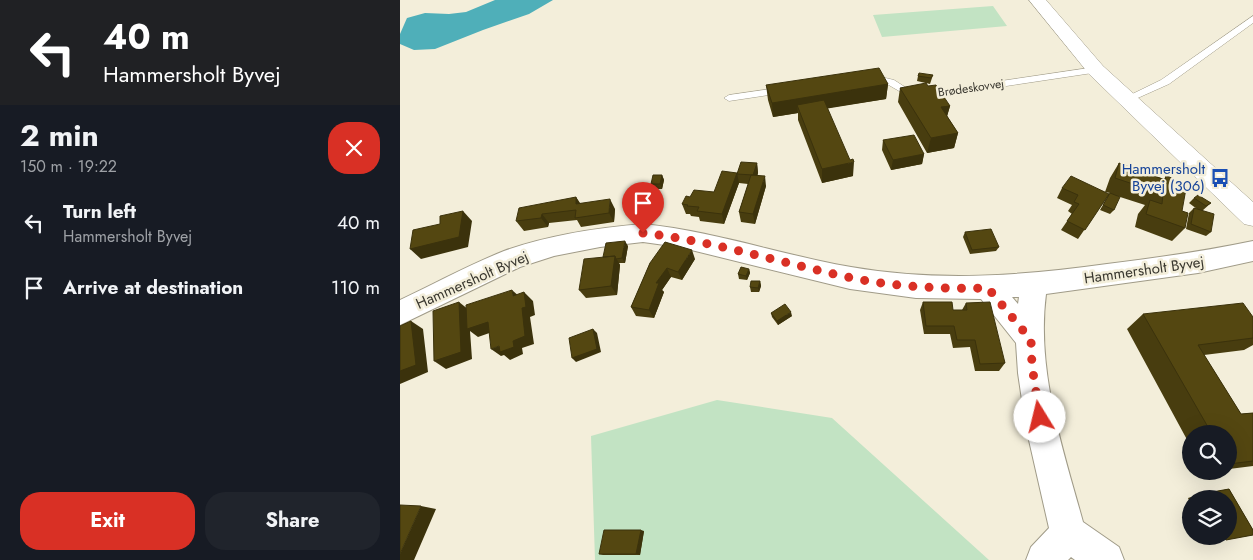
<!DOCTYPE html>
<meta charset="utf-8">
<style>
body{margin:0;font-family:Jost,sans-serif;background:#20242c;color:#f1f3f6;height:100vh;display:flex;flex-direction:column;font-size:19px;white-space:nowrap}
*{box-sizing:border-box;margin:0}
p{font-size:16px;color:#9ea1a6}
.icon{flex:none;width:28px;height:28px;fill:none;stroke:currentColor;stroke-width:2;stroke-linecap:round;stroke-linejoin:round}
.map{position:relative;flex:1;overflow:hidden}
.sheet{display:flex;flex-direction:column;background:#171b24;width:400px}
.sheet>*{flex:none}
.guide{background:#202124;color:#fff;overflow:hidden}
.tools{position:absolute;left:782px;top:425px;display:grid;gap:10px}
.tools a{display:grid;place-items:center;width:55px;height:55px;border-radius:50%;background:#171b24;box-shadow:0 5px 20px #0002;font-size:25px}
.pin{position:absolute;display:grid;place-items:center;width:42px;height:42px;color:#fff;margin:-51px -21px;border-radius:50% 50% 50% 0;rotate:-45deg;box-shadow:0 0 5px #0007}
.pin .icon{rotate:45deg}
.me{position:absolute;width:55px;margin:-28px;rotate:351deg;stroke-linejoin:round;filter:drop-shadow(0 0 4px #0008)}
.turn{display:flex;align-items:center;gap:18px;height:105px;padding:0 20px;font-size:22px}
.turn .icon{width:65px;height:65px;stroke-width:2.5}
.turn b{display:block;font-size:35px;line-height:42px}
.round{display:grid;place-items:center;flex:none;width:52px;height:52px;border-radius:20px;background:#20242c}
.summary{display:flex;align-items:center;justify-content:space-between;height:85px;padding:0 20px}
h1{font-size:30px;font-weight:700;line-height:38px}
.cta{display:flex;gap:10px;margin-top:auto;padding:10px 20px}
.cta a{flex:1;height:58px;border-radius:20px;background:#d93025;color:#fff;font-size:20px;font-weight:700;line-height:58px;text-align:center}
.cta a+a{background:#20242c;color:#f1f3f6}
ul{padding:0;list-style:none}
li{display:flex;align-items:center;gap:15px;height:65px;padding:0 20px}
li div{flex:1}
li b{display:block;font-size:19px}
li em{font-style:normal}
main{display:flex;flex:1;min-height:0}
.map>svg:first-child{display:block}
.green{fill:#c2e3c3}
.water{fill:#4fafb9}
.lines{fill:none;stroke-linecap:round;stroke-linejoin:round}
.service-casing{stroke:#a09b88;stroke-width:1}
.minor-casing{stroke:#a09b88;stroke-width:2}
.tertiary-casing{stroke:#a09b88;stroke-width:1}
.service{fill:#fff;fill-rule:evenodd}
.minor{fill:#fff;fill-rule:evenodd}
.tertiary{fill:#fff;fill-rule:evenodd}
.wall{fill:#483d0f}
.shaded-wall{fill:#3b320c}
.building{fill:#544711;stroke:#3b320c}
.route{stroke:#d93025;stroke-width:9;stroke-dasharray:0 16.2}
.labels{text-anchor:middle;dominant-baseline:central;stroke-width:5;stroke-linejoin:round;paint-order:stroke}
.far-street-label{font-size:12px;fill:#38362e;stroke:#f3eeda}
.transit-label{font-size:15px;fill:#164399;stroke:#f3eeda;text-anchor:end}
.street-label{font-size:15px;fill:#38362e;stroke:#f3eeda}
</style>
<main>
<section class="sheet">
<div class="guide">
<div class="turn"><svg class="icon" aria-label="left" viewBox="0 0 24 24"><path d="M17 20v-9H6M10 6l-5 5 5 5"/></svg><div><b>40 m</b>Hammersholt Byvej</div></div>
</div>
<div class="summary"><div><h1>2 min</h1><p>150 m · 19:22</p></div><a class="round" style="background:#d93025;color:#fff"><svg class="icon" aria-label="close" viewBox="0 0 24 24"><path d="M6 6l12 12M18 6L6 18"/></svg></a></div>
<ul>
<li><svg class="icon" aria-label="left" viewBox="0 0 24 24"><path d="M17 20v-9H6M10 6l-5 5 5 5"/></svg><div><b>Turn left</b><p>Hammersholt Byvej</p></div><em>40 m</em></li>
<li><svg class="icon" aria-label="arrive" viewBox="0 0 24 24"><path d="M6 21V4h12l-3 4 3 4H6"/></svg><div><b>Arrive at destination</b></div><em>110 m</em></li>
</ul>
<div class="cta"><a>Exit</a><a>Share</a></div>
</section>
<div class="map">
<svg width="853" height="560" viewBox="0 0 853 560">
<rect width="100%" height="100%" fill="#f3eeda"/>
<!-- green -->
<path class="green" d="M593,6L607,26L482,37L473,15Z
M317,400L432,418L589,560H195L191,436Z"/>
<!-- water -->
<path class="water" d="M95,0H153L129,14L83,30L35,49L14,50L0,44V34L7,18L25,13L49,14L66,12Z"/>
<g class="lines">
<!-- service casing -->
<g class="service-casing">
<path id="service" d="M853,16V23L769,84L731,101L727,102L722,99L761,80Z
M696,67L701,70L699,72L540,96L506,95L487,84L477,82L469,83L464,80L466,78L477,76L494,80L508,89L540,90Z
M385,87L390,90L389,92L329,101L324,98L329,95Z"/>
</g>
<!-- minor casing -->
<g class="minor-casing">
<path id="minor" d="M243,224C314,231 381,255 451,267C537,282 621,276 707,264C756,258 805,251 853,241V261L798,273L646,294C636,371 663,449 683,522L719,547L724,560H675L671,557L668,560H626L631,547L649,528L626,427L618,373L616,343L581,299L516,298L450,289L279,247L243,242L200,247L154,256L120,267L0,325V300C34,284 69,265 104,251C149,235 196,228 243,224ZM612,297H619L618,304Z"/>
</g>
<!-- tertiary casing -->
<g class="tertiary-casing">
<path id="tertiary" d="M629,0H646L703,66L853,202V226L844,224L689,74Z"/>
</g>
<!-- service -->
<use href="#service" class="service"/>
<!-- minor -->
<use href="#minor" class="minor"/>
<!-- tertiary -->
<use href="#tertiary" class="tertiary"/>
</g>
<!-- wall -->
<path class="wall" d="M533,75L530,84L517,81L518,76Z
M488,84L486,99L427,108L453,176L422,183L398,120V113L373,117L368,100L366,85Z
M528,86L550,106L547,116L558,133L554,148L527,153L498,102L500,88Z
M483,140L524,154L522,164L491,170L482,150Z
M357,163L358,173L357,176L366,186L355,224L341,222L339,212L348,184L339,183L324,224L300,221L299,217L291,216L290,214H286L282,204L290,197L314,192L337,173Z
M719,163L764,179L766,176L782,211L785,228L772,241L735,227L738,214L745,205L717,196L714,210L710,214L700,210L710,193L705,192L710,178Z
M262,175L264,180L262,189H253L251,184Z
M662,188L709,194L678,239L661,230L672,214L668,211L672,205L657,198Z
M246,190L244,199H236L234,194Z
M176,197L180,203L215,209L214,222L181,227L177,220L149,223L148,227L124,231L116,221Z
M794,198L811,203L802,211L811,232L806,236L786,229L789,213L794,208L797,209L789,203Z
M565,232L599,247L596,251L570,254L563,237Z
M228,246L225,263H219L220,265L217,295L186,298L179,290L203,257Z
M295,259L282,280L271,277L262,290L264,292L254,318L236,316L231,307L250,263Z
M349,269L350,273L347,280L339,279L338,274Z
M360,281L361,286L359,292H351L350,287Z
M523,302L553,310H562L566,303L605,363L599,371H575L570,347L553,348L550,334H524L520,310Z
M371,313L392,316L378,325L372,317Z
M743,314L853,317V345L844,350L804,355L841,414L853,413V466L829,469V434H791V447L727,329Z
M829,489L853,530V535L811,542L808,536H829V499H791V505L788,498L801,494Z
M244,531L240,555H203L199,554Z"/>
<!-- shaded-wall -->
<path class="shaded-wall" d="M488,84L486,99L400,113L397,105L398,113L373,117L372,103Z
M550,106L546,120L541,107Z
M558,133L554,148L527,153L531,138Z
M524,154L522,164L491,170L493,160Z
M454,162L453,176L422,183V169Z
M357,163L358,173L355,185L353,175Z
M337,173L339,183L324,224L322,214Z
M262,175L264,180L262,189L260,184Z
M365,176L366,186L355,224L353,214Z
M244,185L246,190L244,199L242,194Z
M176,197L182,207L176,204Z
M210,199L215,209L214,222L209,213Z
M63,211L72,221L68,247L21,259L10,249Z
M142,214L149,223L148,227L141,218Z
M225,241L228,246L225,263L222,258Z
M292,250L295,259L282,280L278,272Z
M215,256L220,265L217,295L211,286Z
M267,268L271,277L262,290L264,292L254,318L249,310L256,283Z
M349,269L350,273L347,280L346,276Z
M360,281L361,286L359,292L358,288Z
M112,290L121,298L113,296Z
M124,292L133,301L135,315L130,317L134,344L122,348L123,354L110,360L104,355L101,356L91,349L113,341L122,308Z
M59,302L69,310L88,322L98,330L78,337L70,331L72,359L46,369L34,361Z
M391,312L392,316L378,325L377,321Z
M11,321L23,329L28,372L0,384V371Z
M193,329L197,333L201,352L176,362L172,358Z
M21,506L36,509L14,560H0V554Z
M241,530L244,531L240,555L236,554Z"/>
<!-- building -->
<path class="building" d="M479,68L488,84L372,103L366,85Z
M519,73L533,75L531,78L518,76Z
M526,83L528,86L536,85L550,106L541,107L558,133L531,138L500,88Z
M424,100L450,160L453,159L454,162L422,169L397,105Z
M514,135L524,154L493,160L483,140Z
M341,162L357,163L353,175L337,174Z
M719,163L765,180L766,176L787,183L782,211L788,213L785,228L746,214L750,200L762,204L763,194L715,178Z
M322,171L337,173L322,214L297,211L299,207L287,206L288,205L282,204L286,196L290,197L294,190L314,192Z
M253,175H262L260,184H251Z
M351,175L365,176L353,214L339,212Z
M671,176L709,194L685,230L667,221L679,204L674,202L678,195L662,188Z
M244,185L242,194H234L236,186Z
M710,193L720,197L714,210L703,205Z
M798,195L811,203L806,206L794,198Z
M176,197V204L210,199L209,213L175,218L176,210L142,214L141,218L116,221L119,208Z
M794,208L814,214L811,232L791,224Z
M63,211L59,237L10,249L13,230L40,224V216Z
M591,229L599,247L572,250L565,232Z
M225,241L222,258L216,259L215,256L203,257L206,243Z
M265,242L292,250L278,272L267,268L256,283H259L249,310L231,307L250,263Z
M215,256L211,286L179,290L184,259Z
M341,267L349,269L346,276L338,274Z
M351,281H360L358,288L350,287Z
M112,290L113,296L124,292L126,307L122,308L125,336L113,341L114,347L100,352L99,346L91,349L88,322L67,329L66,305Z
M59,302L61,352L34,361L33,311Z
M523,302H552L553,310H567L566,303L590,302L605,363L580,364L575,340H557L554,326H526Z
M843,303L853,317V338L798,345L841,414L853,413V461L829,464V434H812L743,314Z
M385,304L391,312L377,321L371,313Z
M11,321L16,365L0,371V326Z
M193,329L197,349L172,358L169,338Z
M829,489L853,530V535L826,540L824,536H829V499H803L801,494Z
M0,505L21,506L0,554Z
M204,530H241L236,554H199Z"/>
<g class="lines">
<!-- route -->
<path class="route" d="M243,233C312,241 379,262 447,277C493,287 541,289 588,288L631,340L632,366L640,417"/>
</g>
<!-- icons -->
<defs>
<g id="bus-bare" transform="scale(1.5)"><path d="M-5-6H5V4H4V6H2V4H-2V6H-4V4H-5ZM-3.5-4V0h7V-4ZM-3.5 1.2v1.5H-2V1.2ZM2 1.2v1.5H3.5V1.2Z" fill="#1a4fb4" stroke="#f3eeda" stroke-width="2.5" paint-order="stroke"/></g>
</defs>
<g fill-rule="evenodd">
<use href="#bus-bare" x="820" y="178"/>
</g>
<g class="labels">
<!-- far-street labels -->
<g class="far-street-label">
<text transform="translate(571 88) rotate(-8)">Brødeskovvej</text>
</g>
<!-- transit labels -->
<g class="transit-label">
<text x="805" y="169">Hammersholt<tspan x="805" dy="17">Byvej (306)</tspan></text>
</g>
<!-- street labels -->
<g class="street-label">
<text transform="translate(744 270) rotate(-8)">Hammersholt Byvej</text>
<text transform="translate(72 280) rotate(-24)">Hammersholt Byvej</text>
</g>
</g>
</svg>
<div class="tools">
<a><svg class="icon" aria-label="search" viewBox="0 0 24 24"><circle cx="10" cy="10" r="6"/><path d="M15 15l6 6"/></svg></a>
<a><svg class="icon" aria-label="layers" viewBox="0 0 24 24"><path d="M12 4l9 5-9 5-9-5zM3 14l9 5 9-5"/></svg></a>
</div>
<div class="pin" style="left:243px;top:233px;background:#d93025"><svg class="icon" aria-label="arrive" viewBox="0 0 24 24"><path d="M6 21V4h12l-3 4 3 4H6"/></svg></div>
<svg class="me" style="left:640px;top:417px" viewBox="-20 -20 40 40"><circle r="19" fill="#fff"/><path d="M0-13L10 11 0 6-10 11z" fill="#d93025"/></svg>
</div>
</main>
